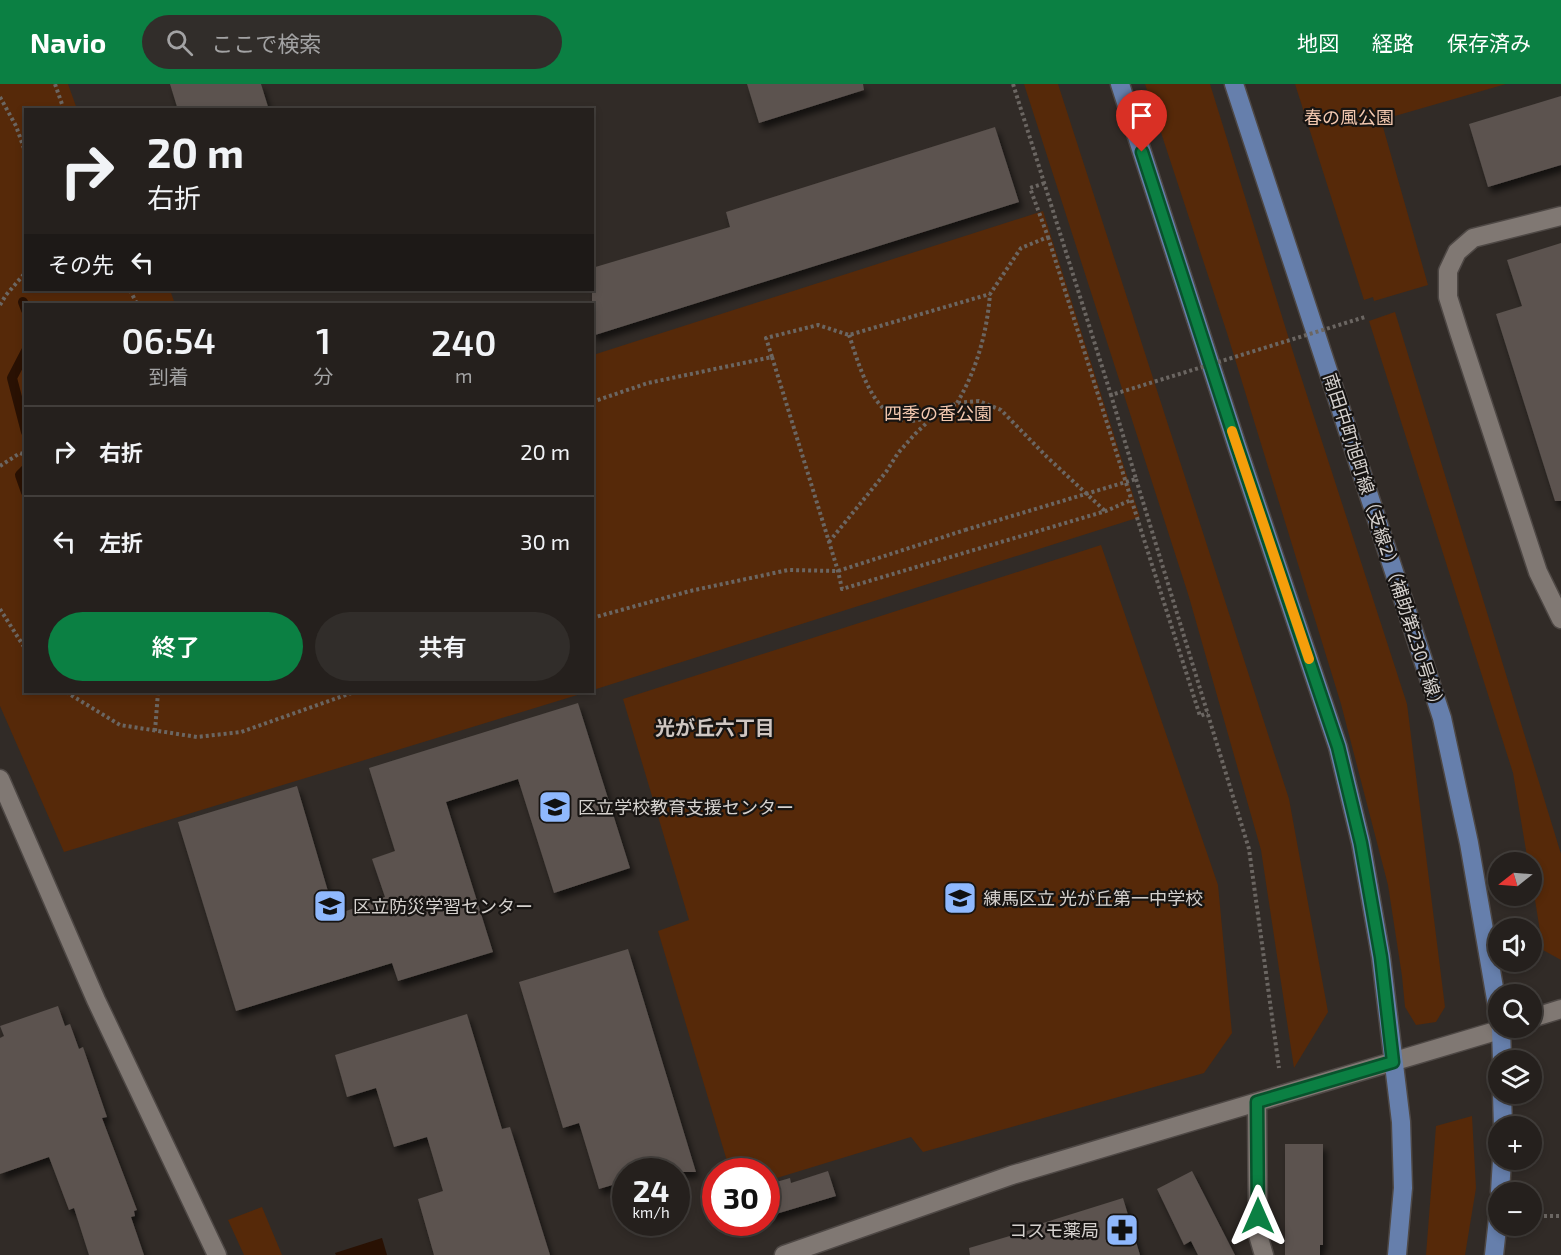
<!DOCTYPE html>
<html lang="ja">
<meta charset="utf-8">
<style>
body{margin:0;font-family:"Exo 2","Noto Sans JP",sans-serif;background:#312d2a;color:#f1f3f6;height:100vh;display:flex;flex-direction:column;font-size:22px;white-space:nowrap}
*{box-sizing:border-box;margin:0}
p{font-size:20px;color:#a3a3a4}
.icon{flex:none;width:33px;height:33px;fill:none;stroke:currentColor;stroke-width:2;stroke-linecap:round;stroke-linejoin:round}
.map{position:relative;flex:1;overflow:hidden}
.drawer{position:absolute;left:24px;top:219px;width:570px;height:390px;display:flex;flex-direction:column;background:#25201d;border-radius:0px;box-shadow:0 3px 9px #0003,0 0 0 2px #423e3b}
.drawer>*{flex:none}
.hud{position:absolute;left:24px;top:24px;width:570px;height:183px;border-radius:0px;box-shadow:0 3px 9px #0003,0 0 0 2px #423e3b;background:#25201d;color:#f1f3f6;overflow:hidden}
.needle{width:39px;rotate:253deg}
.fabs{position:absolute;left:1488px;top:768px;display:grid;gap:12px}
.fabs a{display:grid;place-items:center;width:54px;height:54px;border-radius:50%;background:#25201d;box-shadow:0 3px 9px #0003,0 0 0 2px #423e3b;font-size:30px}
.speed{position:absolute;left:612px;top:1074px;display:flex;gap:12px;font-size:30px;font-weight:700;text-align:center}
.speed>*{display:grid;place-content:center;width:78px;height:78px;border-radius:50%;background:#25201d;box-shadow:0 3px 9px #0003,0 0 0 2px #423e3b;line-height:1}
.speed small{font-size:15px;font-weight:400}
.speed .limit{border:9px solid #d22;background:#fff;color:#111}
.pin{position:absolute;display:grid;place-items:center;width:51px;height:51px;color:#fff;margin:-62px -26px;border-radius:50% 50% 50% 0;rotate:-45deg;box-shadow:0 0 6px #0007}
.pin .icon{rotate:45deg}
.me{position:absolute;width:66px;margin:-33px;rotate:0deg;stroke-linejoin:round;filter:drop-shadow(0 0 4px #0008)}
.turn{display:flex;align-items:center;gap:21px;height:126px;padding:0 24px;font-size:27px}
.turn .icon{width:78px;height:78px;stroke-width:2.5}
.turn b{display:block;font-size:42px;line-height:51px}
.then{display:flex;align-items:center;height:57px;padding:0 24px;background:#0003;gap:12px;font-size:22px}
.eta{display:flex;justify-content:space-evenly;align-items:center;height:102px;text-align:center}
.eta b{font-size:36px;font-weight:600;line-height:42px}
.button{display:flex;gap:12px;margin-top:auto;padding:12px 24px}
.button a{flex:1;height:69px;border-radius:36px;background:#0b8043;color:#fff;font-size:24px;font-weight:600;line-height:69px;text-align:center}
.button a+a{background:#312d2a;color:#f1f3f6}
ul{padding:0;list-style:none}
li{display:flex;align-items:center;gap:18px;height:90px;padding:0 24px;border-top:2px solid #423e3b}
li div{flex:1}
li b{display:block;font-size:22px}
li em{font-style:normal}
header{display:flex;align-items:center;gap:36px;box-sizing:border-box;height:84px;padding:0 30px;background:#0b8043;color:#fff}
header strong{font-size:28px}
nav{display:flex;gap:33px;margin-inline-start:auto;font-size:21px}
.search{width:420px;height:54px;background:#312d2a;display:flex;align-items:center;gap:15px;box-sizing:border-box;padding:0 21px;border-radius:33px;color:#a3a3a4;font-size:22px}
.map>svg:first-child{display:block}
.green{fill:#562909}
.water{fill:#291103}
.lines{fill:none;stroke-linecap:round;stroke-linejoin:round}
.stream{stroke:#291103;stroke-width:10}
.building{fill:#5b534f;filter:url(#shadow)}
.minor-casing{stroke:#4e4845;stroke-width:21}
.major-casing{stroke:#4e4845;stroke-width:21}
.path{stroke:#6b6662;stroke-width:4;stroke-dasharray:3 3;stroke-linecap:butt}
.minor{stroke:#807873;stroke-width:18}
.major{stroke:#667fac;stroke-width:18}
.path-bridge{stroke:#6b6662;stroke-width:4;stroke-dasharray:3 3;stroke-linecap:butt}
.route-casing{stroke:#07532c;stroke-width:15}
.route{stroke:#0b8043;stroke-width:10}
.slow{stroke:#f59e0b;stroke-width:10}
.labels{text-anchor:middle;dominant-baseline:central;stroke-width:4.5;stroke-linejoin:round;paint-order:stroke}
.park-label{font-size:18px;fill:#f3c8af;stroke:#171412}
.street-label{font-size:18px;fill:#d5d1ce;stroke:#171412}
.poi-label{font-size:18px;fill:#d5d1ce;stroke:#171412;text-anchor:start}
.neighbourhood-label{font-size:20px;font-weight:bold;fill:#cfc6c1;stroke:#171412}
</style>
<header>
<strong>Navio</strong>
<div class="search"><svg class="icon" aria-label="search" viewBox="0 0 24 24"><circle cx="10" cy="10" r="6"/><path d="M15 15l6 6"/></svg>ここで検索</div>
<nav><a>地図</a><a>経路</a><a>保存済み</a></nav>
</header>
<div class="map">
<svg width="1561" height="1171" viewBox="0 0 1561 1171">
<defs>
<filter id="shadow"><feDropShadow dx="3.5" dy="6" stdDeviation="3" flood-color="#0009"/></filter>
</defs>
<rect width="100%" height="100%" fill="#312b27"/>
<!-- green -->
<path class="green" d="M0,0H68L77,25L26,26V206H170L175,220H26V608H587L64,768L0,622Z
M1024,0H1058L1289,715L1328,928L1294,984L1261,766L1189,513Z
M1145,0H1210L1293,268L1407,620L1445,923L1436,938L1416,941L1405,923L1402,892L1388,801L1341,620L1227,249Z
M1295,0H1506L1381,36L1428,201L1374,217L1373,213L1364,216Z
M1043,127L1140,433L593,606V271Z
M1395,228L1561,770V876L1543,866L1532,797V778H1528L1513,689L1369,237Z
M1101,461L1218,801L1232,949L1204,989L923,1068L911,1053L767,1097L766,1088L730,1087L658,847L689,836L623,615Z
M1472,1032L1476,1104L1465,1171H1426L1436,1042Z
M262,1123L282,1171H244L228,1136Z"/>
<!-- water -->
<path class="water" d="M382,1154L387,1171H336L335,1169Z"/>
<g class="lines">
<!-- stream -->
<path class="stream" d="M23,218L26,226
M26,267L12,294L26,348
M26,385L20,391L26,408"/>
</g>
<!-- building -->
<path class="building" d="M170,0H261L269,26H178Z
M747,0H863L864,6L759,39Z
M1561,12V81L1488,103L1469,40Z
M995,43L1019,118L592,252V184L730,143L726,128Z
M1561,159V417H1555L1496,230L1522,222L1507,176Z
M578,619L630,784L554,809L518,695L446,718L493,868L398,897L392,879L236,927L178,738L297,702L335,831L385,813L372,775L395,767L369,684Z
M628,865L696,1088H626V1097L599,1105L579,1039L563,1044L519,898Z
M58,922L65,942L70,940L79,965L83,963L107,1033L102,1034L137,1126L134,1127L135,1132L131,1133L144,1171H89L74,1124L69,1126L49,1073L0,1090V954L4,952L0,942Z
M467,930L502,1045L510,1043L550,1171H434L418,1115L443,1107L427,1053L394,1063L376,1004L347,1013L335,971Z
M1285,1060H1323V1161H1320V1171H1285Z
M828,1087L836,1112L766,1133V1101L790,1094L791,1099Z
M1192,1087L1235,1171H1198L1191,1157L1184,1161L1157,1105Z
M1123,1114L1140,1171H970L969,1164L1044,1142L1043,1139Z"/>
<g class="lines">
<!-- minor casing -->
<g class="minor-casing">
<path id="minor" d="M1561,132L1473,154L1457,168L1448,187V213L1459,248L1538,488L1561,535
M0,695L96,916L217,1171
M1532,934L1561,925
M1257,1018L1258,1151L1264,1171
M784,1171L1012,1091L1506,944"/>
</g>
<!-- major casing -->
<g class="major-casing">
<path id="major" d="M1120,0L1237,362L1338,663L1361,759L1381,873L1401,1038L1403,1104L1397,1171
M1234,0L1442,634L1469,759L1498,927
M1501,944L1502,976
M1502,1010L1503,1042
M1500,1108L1502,1076
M1494,1171L1498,1135"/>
</g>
<!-- path -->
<path class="path" d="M55,0L64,26
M1013,0L1111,311
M0,13L16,42L26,70
M1048,153L1200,632L1208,629
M130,206L137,220
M0,221L6,211L26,188
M849,251C859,280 873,337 911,337C918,337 927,333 934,331
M772,273L766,254L818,241L849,251L990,210L1021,164L1048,153L1030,104L1045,99
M592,318L648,299L772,273L838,487L842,505L1106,427L1131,416
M957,319C977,285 987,248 990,210
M0,382L20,369L26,371
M1136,395L1249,765L1279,984
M829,458L886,388L898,369L915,350L935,331L957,319L979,317L1001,326L1047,373L1105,427
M0,525L26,566
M592,534L690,507L788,486L838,487L965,446
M66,608L120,641L197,653L241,648L354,608
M155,647L158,608
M1544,1132H1561"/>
<!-- minor -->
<use href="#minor" class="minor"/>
<!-- major -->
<use href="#major" class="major"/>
<!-- path-bridge -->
<path class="path-bridge" d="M965,446L1136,395L1111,311L1365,233"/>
</g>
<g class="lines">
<!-- route casing -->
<g class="route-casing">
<path id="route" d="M1142,68L1237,362L1338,663L1361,759L1381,873L1393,978L1257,1018L1258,1132"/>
</g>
<!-- route -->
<use href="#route" class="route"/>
<!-- slow -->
<path class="slow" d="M1232,347L1309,575"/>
</g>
<!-- icons -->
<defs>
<g id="school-square" transform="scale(1.725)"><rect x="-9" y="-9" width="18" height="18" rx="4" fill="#8fb8fd" stroke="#171412"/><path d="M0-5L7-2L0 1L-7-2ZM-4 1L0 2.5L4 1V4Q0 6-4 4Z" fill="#111"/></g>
<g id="pharmacy-square" transform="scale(1.725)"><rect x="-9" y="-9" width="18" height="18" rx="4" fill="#8fb8fd" stroke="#171412"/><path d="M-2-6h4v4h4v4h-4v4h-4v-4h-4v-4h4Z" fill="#111"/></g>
</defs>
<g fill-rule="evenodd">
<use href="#school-square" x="555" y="723"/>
<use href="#school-square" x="960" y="814"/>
<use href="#school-square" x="330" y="822"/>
<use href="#pharmacy-square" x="1122" y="1146"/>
</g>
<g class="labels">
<!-- park labels -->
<g class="park-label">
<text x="1349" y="33">春の風公園</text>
<text x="938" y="329">四季の香公園</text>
</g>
<!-- street labels -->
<g class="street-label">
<text transform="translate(1385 459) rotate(72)">南田中町旭町線（支線2）（補助第230号線）</text>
</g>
<!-- poi labels -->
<g class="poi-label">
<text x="578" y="723">区立学校教育支援センター</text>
<text x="983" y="814">練馬区立 光が丘第一中学校</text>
<text x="353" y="822">区立防災学習センター</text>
<text x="1099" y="1146" text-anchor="end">コスモ薬局</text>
</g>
<!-- neighbourhood labels -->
<g class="neighbourhood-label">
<text x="715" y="643">光が丘六丁目</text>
</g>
</g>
</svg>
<div class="fabs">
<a><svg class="needle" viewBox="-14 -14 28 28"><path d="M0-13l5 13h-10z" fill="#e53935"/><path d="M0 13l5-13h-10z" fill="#a3a3a4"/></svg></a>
<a><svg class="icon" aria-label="sound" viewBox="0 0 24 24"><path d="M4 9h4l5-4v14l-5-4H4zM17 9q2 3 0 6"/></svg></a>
<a><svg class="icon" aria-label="search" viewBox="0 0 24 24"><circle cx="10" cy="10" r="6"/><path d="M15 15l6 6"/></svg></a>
<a><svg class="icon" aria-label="layers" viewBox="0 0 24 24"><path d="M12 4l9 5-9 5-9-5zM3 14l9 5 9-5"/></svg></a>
<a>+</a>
<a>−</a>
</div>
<div class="speed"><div>24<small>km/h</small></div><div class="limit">30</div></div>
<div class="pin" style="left:1142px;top:68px;background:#d93025"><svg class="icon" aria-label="arrive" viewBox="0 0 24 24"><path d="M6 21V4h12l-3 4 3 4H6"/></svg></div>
<svg class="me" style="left:1258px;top:1132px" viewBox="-20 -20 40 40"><path d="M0-17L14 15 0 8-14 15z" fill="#0b8043" stroke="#fff" stroke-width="4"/></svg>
<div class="hud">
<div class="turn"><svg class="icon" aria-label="right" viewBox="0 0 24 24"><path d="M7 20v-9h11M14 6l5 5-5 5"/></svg><div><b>20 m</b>右折</div></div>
<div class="then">その先<svg class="icon" aria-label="left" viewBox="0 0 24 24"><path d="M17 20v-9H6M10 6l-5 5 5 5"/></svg></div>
</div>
<section class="drawer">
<div class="eta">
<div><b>06:54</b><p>到着</p></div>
<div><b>1</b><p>分</p></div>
<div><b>240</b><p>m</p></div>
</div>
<ul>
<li><svg class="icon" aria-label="right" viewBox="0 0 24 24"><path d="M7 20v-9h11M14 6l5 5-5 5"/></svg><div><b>右折</b></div><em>20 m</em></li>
<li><svg class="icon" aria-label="left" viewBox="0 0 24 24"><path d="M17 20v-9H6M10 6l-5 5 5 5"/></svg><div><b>左折</b></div><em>30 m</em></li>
</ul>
<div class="button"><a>終了</a><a>共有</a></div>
</section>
</div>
